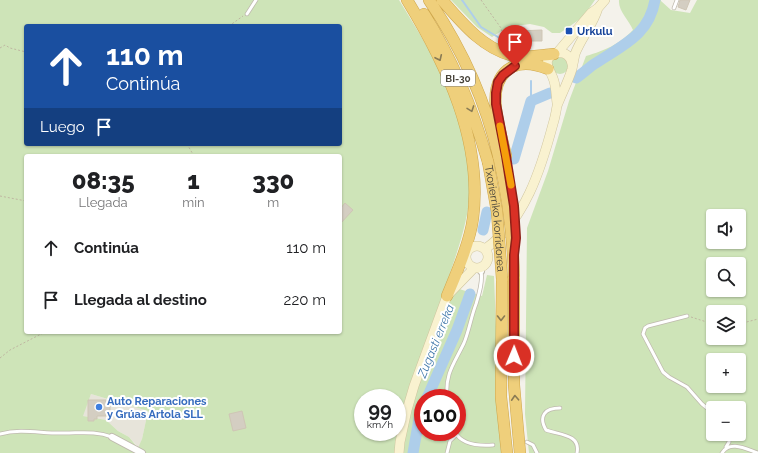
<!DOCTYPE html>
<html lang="es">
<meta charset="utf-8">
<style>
body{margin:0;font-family:Raleway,sans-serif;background:#f2f2f2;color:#202124;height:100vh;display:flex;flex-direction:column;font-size:15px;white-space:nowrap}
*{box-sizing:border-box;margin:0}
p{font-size:13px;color:#757577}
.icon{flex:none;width:22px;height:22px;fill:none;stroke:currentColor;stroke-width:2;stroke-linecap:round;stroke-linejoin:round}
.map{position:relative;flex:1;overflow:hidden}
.details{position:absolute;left:24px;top:154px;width:318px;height:180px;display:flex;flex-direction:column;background:#fff;border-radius:4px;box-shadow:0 1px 3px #0004}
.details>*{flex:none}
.top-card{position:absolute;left:24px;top:24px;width:318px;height:122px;border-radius:4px;box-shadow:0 1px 3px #0004;background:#1a4fa0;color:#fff;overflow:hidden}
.fabs{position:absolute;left:706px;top:209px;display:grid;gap:8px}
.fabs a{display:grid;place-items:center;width:40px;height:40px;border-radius:4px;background:#fff;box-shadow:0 1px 3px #0004;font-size:20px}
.speed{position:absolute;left:354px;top:389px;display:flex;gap:8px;font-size:20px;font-weight:700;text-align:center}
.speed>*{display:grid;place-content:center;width:52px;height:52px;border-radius:50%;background:#fff;box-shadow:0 1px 3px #0004;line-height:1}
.speed small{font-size:10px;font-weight:400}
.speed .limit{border:6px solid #d22;background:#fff;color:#111}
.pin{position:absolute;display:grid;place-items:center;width:34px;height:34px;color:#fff;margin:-41px -17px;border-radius:50% 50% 50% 0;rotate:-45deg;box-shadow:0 0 4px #0007}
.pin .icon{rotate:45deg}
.me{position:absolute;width:44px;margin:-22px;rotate:1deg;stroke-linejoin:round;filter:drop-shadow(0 0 3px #0008)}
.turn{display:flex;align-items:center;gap:14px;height:84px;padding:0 16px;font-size:18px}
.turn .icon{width:52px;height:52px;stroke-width:2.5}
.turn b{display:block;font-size:28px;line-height:34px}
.then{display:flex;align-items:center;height:38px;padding:0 16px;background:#0003;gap:8px;font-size:15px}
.eta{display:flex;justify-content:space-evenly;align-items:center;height:68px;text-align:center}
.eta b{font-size:24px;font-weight:800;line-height:28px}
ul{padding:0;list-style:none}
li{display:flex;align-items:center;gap:12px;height:52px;padding:0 16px}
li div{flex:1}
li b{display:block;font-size:15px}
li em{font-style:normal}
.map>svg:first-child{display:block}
.residential{fill:#e7e4da}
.green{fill:#cee4b8;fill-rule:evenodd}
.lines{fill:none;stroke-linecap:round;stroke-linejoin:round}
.stream{stroke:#aeceea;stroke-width:2}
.river{stroke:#aeceea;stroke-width:11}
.building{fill:#d4cec2;stroke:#cfc6b5}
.service-casing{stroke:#bfbaae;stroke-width:4.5}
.minor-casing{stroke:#bfbaae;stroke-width:8}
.secondary-casing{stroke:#cfc59f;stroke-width:10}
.motorway-casing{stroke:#cea64b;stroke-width:12}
.path{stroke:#bfb6a1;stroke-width:1;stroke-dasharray:2 2;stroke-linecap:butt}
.service{stroke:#fff;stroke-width:3}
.minor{stroke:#fff;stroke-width:6}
.secondary{stroke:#f9f2d0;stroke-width:9}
.motorway{stroke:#efcf7b;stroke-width:11}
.motorway-bridge-casing{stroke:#cea64b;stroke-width:12;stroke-linecap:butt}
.motorway-bridge{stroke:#efcf7b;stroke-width:11}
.oneway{stroke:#8a7b54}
.route-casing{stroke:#8d1f18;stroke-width:10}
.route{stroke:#d93025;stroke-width:7}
.slow{stroke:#f59e0b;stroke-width:7}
.transit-dot{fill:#1a4fb4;stroke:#fff;stroke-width:1.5}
.shop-dot{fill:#3f7fe0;stroke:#fff;stroke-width:1.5}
.labels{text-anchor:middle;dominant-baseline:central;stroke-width:4;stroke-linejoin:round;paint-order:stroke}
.shield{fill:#fff;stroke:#7e7b75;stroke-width:1}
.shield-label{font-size:10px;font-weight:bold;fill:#47433a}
.transit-label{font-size:11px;font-weight:bold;fill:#164399;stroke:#fff;text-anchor:start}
.street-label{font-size:11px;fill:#47433a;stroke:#fff}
.shop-label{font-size:11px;font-weight:bold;fill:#366cbe;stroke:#fff;text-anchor:start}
.water-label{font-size:12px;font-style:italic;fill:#3d75a9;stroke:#fff}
</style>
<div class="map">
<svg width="758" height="453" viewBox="0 0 758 453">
<rect width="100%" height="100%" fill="#f4f2eb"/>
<!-- residential -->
<path class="residential" d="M91,394L148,411L142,439L139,448L129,437L118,431L106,420L82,416Z"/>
<!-- green -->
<path class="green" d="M0,0H399C434,56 473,122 470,191C468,224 456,255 446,285L482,296L487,275L494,276L501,453H0ZM26,26H340V144H26ZM26,156H340V332H26ZM91,394L148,411L142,439L138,448L129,437L118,431L106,420L83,416ZM363,398H397V432H363ZM423,398H457V432H423Z
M451,0H595L583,17L560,33H552L544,27L530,24L508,27L492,37L477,27Z
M619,0H661V1L671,10L690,13L697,0H758V453H529L525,414L527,228L548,171L569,101L586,56C606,50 618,45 633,30C629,20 618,11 619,0ZM713,216H739V242H713ZM713,264H739V290H713ZM713,312H739V338H713ZM713,360H739V386H713ZM713,408H739V434H713Z
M551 65a9 9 0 1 1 18 0a9 9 0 1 1-18 0Z"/>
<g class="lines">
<!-- stream -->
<path class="stream" d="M462,0L481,27L508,43L526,51
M531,81V101"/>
<!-- river -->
<path class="river" d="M576,78C584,73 589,67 596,63C623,45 649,35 655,0
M514,159L531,101L550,93
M483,230L487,212
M427,398L457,330L470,294
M413,453L419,419L423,408"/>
</g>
<!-- building -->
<path class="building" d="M680,0H690L686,10L678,7Z
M542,30V41H518V31Z
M345,203L353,210L340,224V209Z
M88,400H106V402H110V413H106V416H97V419H94V421H88Z
M242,411L246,428L233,431L229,414Z"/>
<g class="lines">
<!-- service casing -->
<g class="service-casing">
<path id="service" d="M674,8L677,0
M247,14L256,0
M687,316L648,326L645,328L643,334L663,372L669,377L687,387L702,404L713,413
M447,398C445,373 454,364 464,343C469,331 471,317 476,304C479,294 483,282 481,271
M560,408C545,408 538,416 546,430C559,435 581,434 577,453
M455,432C462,445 480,446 493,445
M0,434C22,428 43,434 65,433C82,433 96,431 112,437
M527,442L533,445L537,453
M726,447L729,442V434
M447,453L450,441L456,435
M722,453C730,440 746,449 758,453"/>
</g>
<!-- minor casing -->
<g class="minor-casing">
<path id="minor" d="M480,267L481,271
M112,437L142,453"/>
</g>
<!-- secondary casing -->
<g class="secondary-casing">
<path id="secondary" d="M557,53C565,52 571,56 572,64
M557,103C556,96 556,88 554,81C551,70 539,59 557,53L591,13L598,8L605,0
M466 257a11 11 0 1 1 22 0a11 11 0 1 1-22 0Z
M485,249C525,221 541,169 553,124C555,118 556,112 557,106C562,93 568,82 572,69C573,64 574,59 575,54C581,38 593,25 598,8
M399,453L400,442L407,410L414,386L447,296L474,268"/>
</g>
<!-- motorway casing -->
<g class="motorway-casing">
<path id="motorway" d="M407,0C446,64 483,141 473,218C470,242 456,274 447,296
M429,0C461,47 486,102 499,158
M442,0C462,23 483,49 514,56C527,58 541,55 554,54
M424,14C453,60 473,109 488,162
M506,156C501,131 482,83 512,67C524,61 536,64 548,69
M514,277V385L520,453
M502,279L501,397L507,453"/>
</g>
<!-- path -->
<path class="path" d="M481,0L501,28L503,35L499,41
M229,26L243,16
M0,48L5,45L10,48L26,52
M187,144L194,156
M0,196L26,201
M691,317L713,324
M739,324L758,319
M0,358L10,350L45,332"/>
<!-- service -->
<use href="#service" class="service"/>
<!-- minor -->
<use href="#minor" class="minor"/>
<!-- secondary -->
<use href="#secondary" class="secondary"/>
<!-- motorway -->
<use href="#motorway" class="motorway"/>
<!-- motorway-bridge casing -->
<g class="motorway-bridge-casing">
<g id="motorway-bridge">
<path d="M499,158C508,197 513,237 514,277"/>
<path id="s1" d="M488,162L497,212L502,279"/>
</g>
</g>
<!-- motorway-bridge -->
<use href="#motorway-bridge" class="motorway-bridge"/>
</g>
<!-- one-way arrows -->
<defs><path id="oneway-chevron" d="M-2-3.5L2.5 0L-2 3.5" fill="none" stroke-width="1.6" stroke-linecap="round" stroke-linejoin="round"/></defs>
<g class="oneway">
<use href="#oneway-chevron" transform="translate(439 58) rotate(65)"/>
<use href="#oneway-chevron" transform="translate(471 109) rotate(70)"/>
<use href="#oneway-chevron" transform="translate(501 318) rotate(90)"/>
<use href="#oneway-chevron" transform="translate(515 398) rotate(-93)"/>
</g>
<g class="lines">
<!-- route casing -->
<g class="route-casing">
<path id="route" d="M514,356V255L516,238L514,206L506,156L496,104V93L498,82L503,75L515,66"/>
</g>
<!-- route -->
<use href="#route" class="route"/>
<!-- slow -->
<path class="slow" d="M500,126L511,185"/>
</g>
<!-- markers -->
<rect class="transit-dot" x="565" y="27" width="8" height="8" rx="2"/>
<circle class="shop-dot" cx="99" cy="407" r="4"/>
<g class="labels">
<!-- shield labels -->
<rect class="shield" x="441" y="70" width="34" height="16" rx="3"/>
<g class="shield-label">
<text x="458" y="78">BI-30</text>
</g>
<!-- transit labels -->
<g class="transit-label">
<text x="577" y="31">Urkulu</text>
</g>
<!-- street labels -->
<g class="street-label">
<text stroke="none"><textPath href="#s1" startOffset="57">Txorierriko korridorea</textPath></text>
</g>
<!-- shop labels -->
<g class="shop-label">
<text x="107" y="401">Auto Reparaciones<tspan x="107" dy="13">y Grúas Artola SLL</tspan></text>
</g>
<!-- water labels -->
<g class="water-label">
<text transform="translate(436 341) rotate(-68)">Zugasti erreka</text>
</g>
</g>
</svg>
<div class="fabs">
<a><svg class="icon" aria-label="sound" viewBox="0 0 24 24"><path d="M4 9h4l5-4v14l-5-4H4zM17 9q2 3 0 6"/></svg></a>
<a><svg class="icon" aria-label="search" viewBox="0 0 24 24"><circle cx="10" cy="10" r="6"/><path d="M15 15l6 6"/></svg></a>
<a><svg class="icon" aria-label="layers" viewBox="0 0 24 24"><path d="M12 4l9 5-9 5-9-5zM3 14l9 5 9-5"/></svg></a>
<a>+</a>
<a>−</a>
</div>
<div class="speed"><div>99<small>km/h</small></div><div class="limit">100</div></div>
<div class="pin" style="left:515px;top:66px;background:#d93025"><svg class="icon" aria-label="arrive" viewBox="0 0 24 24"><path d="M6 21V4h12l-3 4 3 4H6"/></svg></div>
<svg class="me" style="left:514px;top:356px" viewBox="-20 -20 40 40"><circle r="17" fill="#d93025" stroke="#fff" stroke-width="3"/><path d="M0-11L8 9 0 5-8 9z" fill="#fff"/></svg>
<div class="top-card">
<div class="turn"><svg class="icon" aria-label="ahead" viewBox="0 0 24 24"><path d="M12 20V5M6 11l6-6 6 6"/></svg><div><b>110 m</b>Continúa</div></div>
<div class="then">Luego<svg class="icon" aria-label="arrive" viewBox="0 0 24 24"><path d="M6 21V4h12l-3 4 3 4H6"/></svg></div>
</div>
<section class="details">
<div class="eta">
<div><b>08:35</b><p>Llegada</p></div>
<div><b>1</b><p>min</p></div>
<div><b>330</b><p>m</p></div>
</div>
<ul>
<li><svg class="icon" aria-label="ahead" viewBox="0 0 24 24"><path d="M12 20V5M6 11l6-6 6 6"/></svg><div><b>Continúa</b></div><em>110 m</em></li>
<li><svg class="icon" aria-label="arrive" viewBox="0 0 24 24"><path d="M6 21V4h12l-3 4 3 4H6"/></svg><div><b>Llegada al destino</b></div><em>220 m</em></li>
</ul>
</section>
</div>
